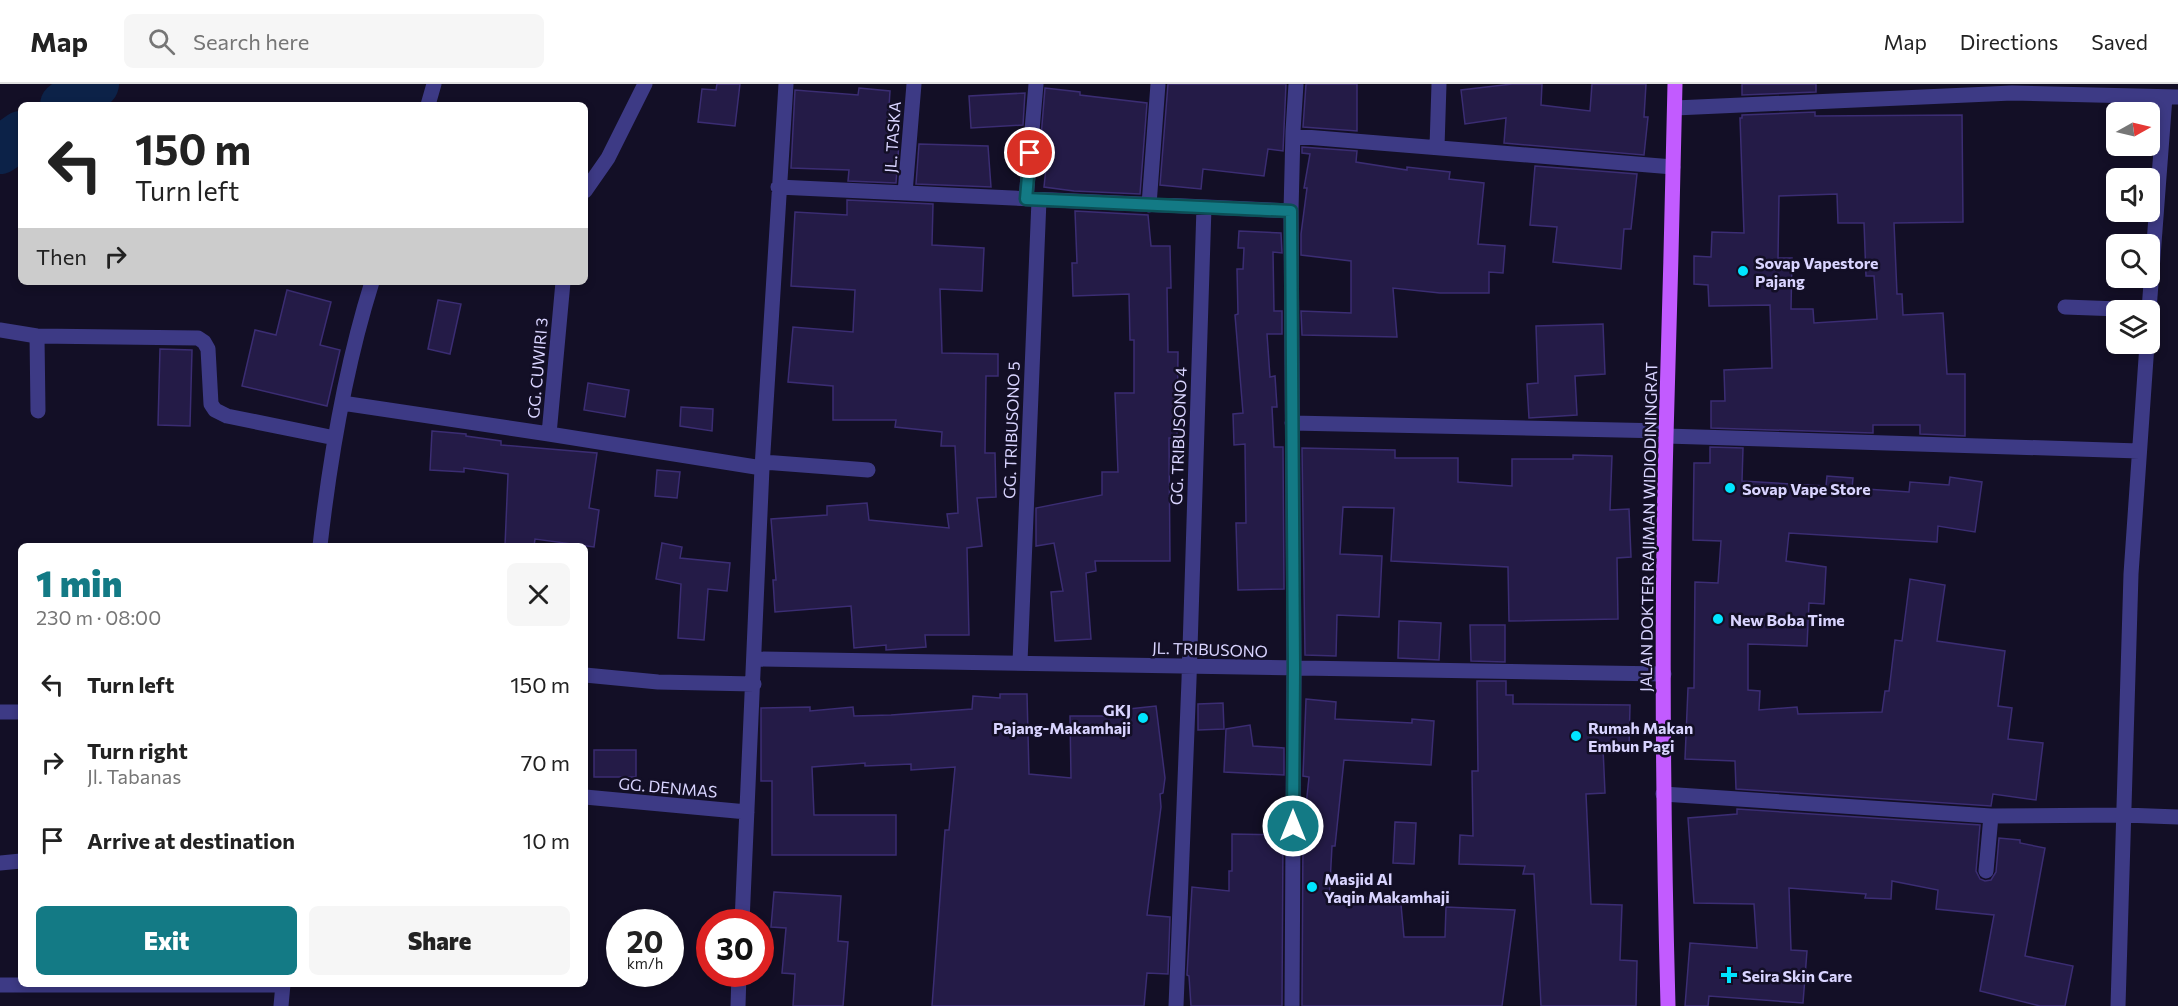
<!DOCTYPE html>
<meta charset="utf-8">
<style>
body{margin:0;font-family:Commissioner,sans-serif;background:#f6f6f6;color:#222;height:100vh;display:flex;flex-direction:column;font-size:22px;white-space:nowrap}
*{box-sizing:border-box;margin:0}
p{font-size:20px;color:#767676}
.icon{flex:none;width:33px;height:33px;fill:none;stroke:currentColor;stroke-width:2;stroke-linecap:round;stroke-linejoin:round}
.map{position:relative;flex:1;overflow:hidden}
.details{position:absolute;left:18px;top:459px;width:570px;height:444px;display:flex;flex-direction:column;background:#fff;border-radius:9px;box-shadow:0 3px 9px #0003}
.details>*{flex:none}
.banner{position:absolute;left:18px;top:18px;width:570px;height:183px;border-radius:9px;box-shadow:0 3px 9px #0003;background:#fff;color:#222;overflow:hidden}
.needle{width:39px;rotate:82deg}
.fabs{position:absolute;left:2106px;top:18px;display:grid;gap:12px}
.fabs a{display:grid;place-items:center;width:54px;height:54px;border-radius:9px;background:#fff;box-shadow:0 3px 9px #0003;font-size:30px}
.speed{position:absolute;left:606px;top:825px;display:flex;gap:12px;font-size:30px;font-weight:700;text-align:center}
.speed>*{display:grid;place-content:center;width:78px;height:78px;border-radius:50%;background:#fff;box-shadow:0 3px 9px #0003;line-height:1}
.speed small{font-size:15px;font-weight:400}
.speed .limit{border:9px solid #d22;background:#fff;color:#111}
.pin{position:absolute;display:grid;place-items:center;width:51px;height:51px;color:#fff;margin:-26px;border:3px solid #fff;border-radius:50%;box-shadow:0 2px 6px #0007}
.me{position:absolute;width:66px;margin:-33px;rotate:0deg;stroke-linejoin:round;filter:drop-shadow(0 0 4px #0008)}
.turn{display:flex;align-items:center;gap:21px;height:126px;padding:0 18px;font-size:27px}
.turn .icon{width:78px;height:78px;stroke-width:2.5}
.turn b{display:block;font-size:42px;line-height:51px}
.then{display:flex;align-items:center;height:57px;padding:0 18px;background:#0003;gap:12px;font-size:22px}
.round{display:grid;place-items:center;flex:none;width:63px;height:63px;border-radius:9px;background:#f6f6f6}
.headline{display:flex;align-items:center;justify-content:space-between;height:102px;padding:0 18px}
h1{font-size:36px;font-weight:800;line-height:45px;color:#137a85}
.cta{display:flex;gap:12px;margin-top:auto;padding:12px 18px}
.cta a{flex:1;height:69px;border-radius:9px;background:#137a85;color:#fff;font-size:24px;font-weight:800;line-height:69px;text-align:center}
.cta a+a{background:#f6f6f6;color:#222}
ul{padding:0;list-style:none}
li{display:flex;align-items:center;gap:18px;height:78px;padding:0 18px}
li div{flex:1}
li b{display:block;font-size:22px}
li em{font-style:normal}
header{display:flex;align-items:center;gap:36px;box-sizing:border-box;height:84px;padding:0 30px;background:#fff;border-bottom:2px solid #e0e0e0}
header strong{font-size:28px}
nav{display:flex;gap:33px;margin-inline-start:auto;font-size:21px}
.search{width:420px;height:54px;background:#f6f6f6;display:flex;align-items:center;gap:15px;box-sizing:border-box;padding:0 21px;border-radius:9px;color:#767676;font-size:22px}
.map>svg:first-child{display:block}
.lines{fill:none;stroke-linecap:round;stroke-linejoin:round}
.river{stroke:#0c2248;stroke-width:48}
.building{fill:#241b47;stroke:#3b2d73;stroke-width:1.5;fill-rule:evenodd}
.minor{stroke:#3d3a85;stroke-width:15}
.major{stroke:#c25bff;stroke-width:15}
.route-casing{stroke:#0c4f56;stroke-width:15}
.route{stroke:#137a85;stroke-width:10}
.poi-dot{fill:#00e5ff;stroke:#130f26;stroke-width:2}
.labels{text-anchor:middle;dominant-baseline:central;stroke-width:5;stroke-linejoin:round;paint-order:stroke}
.street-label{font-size:16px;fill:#d9d4ff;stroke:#130f26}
.poi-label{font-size:16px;font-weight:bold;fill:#d9d4ff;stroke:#130f26;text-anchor:start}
</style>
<header>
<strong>Map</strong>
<div class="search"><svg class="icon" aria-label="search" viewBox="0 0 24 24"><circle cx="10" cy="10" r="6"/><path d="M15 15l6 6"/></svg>Search here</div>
<nav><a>Map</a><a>Directions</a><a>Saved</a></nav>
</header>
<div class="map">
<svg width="2178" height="922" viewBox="0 0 2178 922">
<rect width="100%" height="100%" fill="#130f26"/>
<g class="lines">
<!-- river -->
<path class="river" d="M64,21L95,0
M0,66L21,51"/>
</g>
<!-- building -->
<path class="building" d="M717,0H740L735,42L698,38L702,5L716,6Z
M1168,0H1286L1283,67L1268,65L1264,92L1203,85L1201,105L1160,101Z
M1306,0H1357V47L1303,43Z
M1512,0H1542L1541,21L1590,27L1592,0H1646L1644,33H1648L1644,71L1504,59L1506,34L1465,40L1461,6Z
M1742,0H1816V8L1742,11Z
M859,4L890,7L888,38L895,39L894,59H899L896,99L848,97L849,86L791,84L795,6L858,11Z
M1045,4L1080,8V11L1147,19L1140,110L1074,107L1044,103L1049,54L1041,53Z
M1025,9L1023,41L971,44L969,12Z
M1815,28V32L1962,31L1963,138L1894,139L1897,210H1902L1903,231L1943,229L1947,290H1965V352L1920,350V341H1873V349L1711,344V317H1725L1724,286L1772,284L1770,221L1709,222L1708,201L1694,200V172L1711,173L1712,148L1744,149L1740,34H1742V31ZM1837,110L1838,139H1864L1866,192H1874L1877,235L1814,239L1813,225H1791L1792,174H1778L1779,112Z
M919,60L988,62L991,103L916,100Z
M1302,63L1357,67L1356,78L1407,86V83L1450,88L1449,95L1484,99L1478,160L1505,162L1503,189L1489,188V209H1440L1393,204L1397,253L1302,251L1301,227L1351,229V177L1301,171V150L1307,104H1304L1310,70L1302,69Z
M1535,82L1637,90L1631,145H1624L1621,185L1553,178L1557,143L1530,141Z
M847,116L933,120L932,161L984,164L982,207L940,205L942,269L998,270V292H986L985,369H995L996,413L977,414L982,462L967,464L969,551H925L926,563L886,566V561L854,564L851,522L775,528L773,496H776L771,435L827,431V422L867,419L869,436L949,444L947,430L958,429L955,362H941L942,348L895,343L896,336H833V302L788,298L793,243L853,248L855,206L791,202L795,128L847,131Z
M1075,127L1148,131L1151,162H1170L1171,204H1167L1168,268H1178L1177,354H1169L1170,477H1095L1096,487L1086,489L1091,555L1055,557L1051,508L1063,507L1054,459L1036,462V424L1102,411V388H1118L1115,309H1134V256H1130L1129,210L1073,212L1072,179H1077Z
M1239,147L1281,149L1282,169L1273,168L1274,227H1282V250H1267L1270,293L1275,292L1277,323H1272L1274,363H1283L1284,505L1238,506L1236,439H1246L1245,360L1234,361L1233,330L1243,329L1235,231L1238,230L1237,185H1243L1244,164H1238Z
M287,206L331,218L320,261L340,266L327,322L242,302L255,246L276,251Z
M438,216L461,220L450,270L428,265Z
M1603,240L1605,290L1575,292L1577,331L1529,334L1527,300L1538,299L1536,242Z
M160,265L192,266L190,342L158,341Z
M588,299L629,306L625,333L584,326Z
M681,323L713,325L712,347L680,342Z
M432,347L466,350V352L501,357V361L597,369L589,424L599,426L594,463L535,455L534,462H505L508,390L464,384V388L430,386Z
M1710,363L1743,364L1742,397L1826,402L1827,392L1853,394L1852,404L1909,408L1910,398L1949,401L1950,393L1982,398L1975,448L1938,442L1937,458L1789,449L1786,477L1826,483L1824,520L1809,519L1807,562L1748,560V606L1760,607L1759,626L1797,623L1798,630L1882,628L1885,607H1889L1895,556L1902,557L1910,495L1945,501L1937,557L2005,567L1998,622L2012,624L2008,655L2043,659L2036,716L1993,710L1991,722L1736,705L1735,677L1685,675L1688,604H1694L1695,498L1718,499L1721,457L1693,456L1694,379H1710Z
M1302,364L1395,366V374H1458V398L1512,402V375H1573V371L1612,372L1610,426L1629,425L1631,473L1617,474L1618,535L1509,537L1508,483L1391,477L1394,424L1343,423L1340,470L1382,472L1379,533L1337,531L1336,572L1305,571Z
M657,386L680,388L677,414L655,412Z
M662,459L682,463L680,474L730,479L727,507L708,505L704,556L678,554L681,500L656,495Z
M1399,537L1441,539L1439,576L1398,574Z
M1470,541H1505V578L1471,577Z
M1477,597H1506V611H1513V620L1630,621L1629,665L1603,664L1605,709L1586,710L1591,820L1622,821L1620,876L1637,877L1636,922H1541L1534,790H1523L1525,782L1459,780L1460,751L1473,752L1472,687H1478Z
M1000,610H1027L1029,690L1071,694L1070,632H1130L1129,625L1156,622L1165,694L1163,709L1160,710L1161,723L1147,831L1170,833L1168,890L1147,889L1144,922H932L945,746H949L955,683L911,686V680L865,682V679L812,683L814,731H896V771H772V697H761V624L810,623V627L853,623L854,632L891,631L972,625L973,612L1000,614Z
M1306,615L1336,618L1335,635L1412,639V635L1434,637L1431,681L1344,676L1335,762H1332L1329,818L1400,810L1404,853H1445L1446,823L1515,826L1502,922H1302L1303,751L1309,693L1303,692Z
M1223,619L1224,645L1198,646V620Z
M1250,641L1253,662L1284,664V691L1224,688L1226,645Z
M594,666H636V693H594Z
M1737,725L1980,741L1976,787L1980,795L1985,797L1991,796L1996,788L1999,754L2020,756V759L2045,764L2025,872L2073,882L2065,922H2040L1980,907L1994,831L1936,825L1938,806L1892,797L1891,815L1865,814L1866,810L1789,804L1791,866L1807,867L1803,919L1709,912L1708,922H1685L1690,859L1757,864L1754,820L1694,819L1688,734L1737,730Z
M1395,738L1416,739L1414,780L1393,779Z
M1232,750L1283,751L1282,922H1191L1189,892L1187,891L1192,803L1229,807V787H1232Z
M774,808L841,812L838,857L848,858L843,922H793L795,890L782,889L786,844L771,843Z"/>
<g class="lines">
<!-- minor -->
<path class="minor" d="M428,21L434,0
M1675,24L2012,9L2178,13
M1293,52L1673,83
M1437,63L1439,0
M778,103L1291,127
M585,107L608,74L645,0
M905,109L914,0
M1026,115L1036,0
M1149,121L1158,0
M2065,223L2147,226
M2149,226L2165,13
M0,246L37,252L198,254L204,258L208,265L211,320L215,326L227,332L335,354
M37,252L38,327
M342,319L549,350L563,198
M1292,339L1666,347
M549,350L762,384
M1666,352L2139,367
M763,378L868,386
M320,462C330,373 345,284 372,198
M755,575L1664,590
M1020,578L1039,116
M585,591L658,598L754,600
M0,628H21
M1663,710L1991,732L2124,731L2178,733
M585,713L747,728
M0,779L21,777
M1986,787L1991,732
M742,838L762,384L786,0
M0,901H283
M281,922L283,900
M738,922L739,890
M1176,922L1189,596L1204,123
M1292,922L1294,585L1291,127L1293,47L1296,0
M2118,922L2131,490L2147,260"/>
<!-- major -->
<path class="major" d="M1668,922C1663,732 1661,542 1666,352C1669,235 1673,117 1675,0"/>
</g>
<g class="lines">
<!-- route casing -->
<g class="route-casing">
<path id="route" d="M1030,69L1026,115L1291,127L1294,585L1293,742"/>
</g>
<!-- route -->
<use href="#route" class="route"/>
</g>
<!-- markers -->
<g class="poi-dot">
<circle cx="1743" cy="187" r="6"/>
<circle cx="1730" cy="404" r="6"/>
<circle cx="1718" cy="535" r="6"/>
<circle cx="1143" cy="634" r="6"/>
<circle cx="1576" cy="652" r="6"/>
<circle cx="1312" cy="803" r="6"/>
<path d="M1726 882h6v6h6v6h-6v6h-6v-6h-6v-6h6z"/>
</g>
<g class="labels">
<!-- street labels -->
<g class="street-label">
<text transform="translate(892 53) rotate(-86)">JL. TASKA</text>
<text transform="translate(537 284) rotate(-85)">GG. CUWIRI 3</text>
<text transform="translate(1011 346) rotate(-88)">GG. TRIBUSONO 5</text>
<text transform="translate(1178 352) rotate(-88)">GG. TRIBUSONO 4</text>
<text transform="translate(1648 443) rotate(-89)">JALAN DOKTER RAJIMAN WIDIODININGRAT</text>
<text transform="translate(1210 565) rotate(2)">JL. TRIBUSONO</text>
<text transform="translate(668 703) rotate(5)">GG. DENMAS</text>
</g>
<!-- poi labels -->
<g class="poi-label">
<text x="1755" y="178">Sovap Vapestore<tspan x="1755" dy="18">Pajang</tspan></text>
<text x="1742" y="404">Sovap Vape Store</text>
<text x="1730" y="535">New Boba Time</text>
<text x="1131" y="625" text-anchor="end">GKJ<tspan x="1131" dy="18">Pajang-Makamhaji</tspan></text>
<text x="1588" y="643">Rumah Makan<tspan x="1588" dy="18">Embun Pagi</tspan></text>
<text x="1324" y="794">Masjid Al<tspan x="1324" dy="18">Yaqin Makamhaji</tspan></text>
<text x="1742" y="891">Seira Skin Care</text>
</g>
</g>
</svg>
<div class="fabs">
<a><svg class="needle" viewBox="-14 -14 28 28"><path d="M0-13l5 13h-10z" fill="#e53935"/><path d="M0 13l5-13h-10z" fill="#767676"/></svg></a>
<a><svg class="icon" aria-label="sound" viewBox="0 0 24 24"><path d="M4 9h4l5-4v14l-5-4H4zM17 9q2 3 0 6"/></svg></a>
<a><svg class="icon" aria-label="search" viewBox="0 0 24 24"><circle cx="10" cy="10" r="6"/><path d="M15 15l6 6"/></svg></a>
<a><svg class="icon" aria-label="layers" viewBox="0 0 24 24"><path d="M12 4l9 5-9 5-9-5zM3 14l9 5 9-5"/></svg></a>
</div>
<div class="speed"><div>20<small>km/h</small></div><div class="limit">30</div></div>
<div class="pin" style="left:1030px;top:69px;background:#d93025"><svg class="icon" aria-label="arrive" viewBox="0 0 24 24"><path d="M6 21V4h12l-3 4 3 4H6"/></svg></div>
<svg class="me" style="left:1293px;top:742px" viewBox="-20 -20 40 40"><circle r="17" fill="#137a85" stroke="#fff" stroke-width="3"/><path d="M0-11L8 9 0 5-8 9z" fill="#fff"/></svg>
<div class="banner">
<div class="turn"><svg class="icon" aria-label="left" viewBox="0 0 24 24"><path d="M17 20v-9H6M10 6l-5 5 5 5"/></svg><div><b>150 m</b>Turn left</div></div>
<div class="then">Then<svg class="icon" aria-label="right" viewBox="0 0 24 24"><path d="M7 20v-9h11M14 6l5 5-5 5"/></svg></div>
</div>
<section class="details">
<div class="headline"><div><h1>1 min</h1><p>230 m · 08:00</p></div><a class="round"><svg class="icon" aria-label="close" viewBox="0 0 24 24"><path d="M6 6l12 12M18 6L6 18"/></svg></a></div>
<ul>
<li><svg class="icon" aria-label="left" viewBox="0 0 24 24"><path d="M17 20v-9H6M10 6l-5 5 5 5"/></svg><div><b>Turn left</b></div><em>150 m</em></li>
<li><svg class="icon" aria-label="right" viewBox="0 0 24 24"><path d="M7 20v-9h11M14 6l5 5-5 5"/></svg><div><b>Turn right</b><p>Jl. Tabanas</p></div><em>70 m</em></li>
<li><svg class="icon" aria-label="arrive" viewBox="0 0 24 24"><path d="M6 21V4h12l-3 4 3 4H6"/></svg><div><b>Arrive at destination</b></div><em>10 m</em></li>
</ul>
<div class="cta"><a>Exit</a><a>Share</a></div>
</section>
</div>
